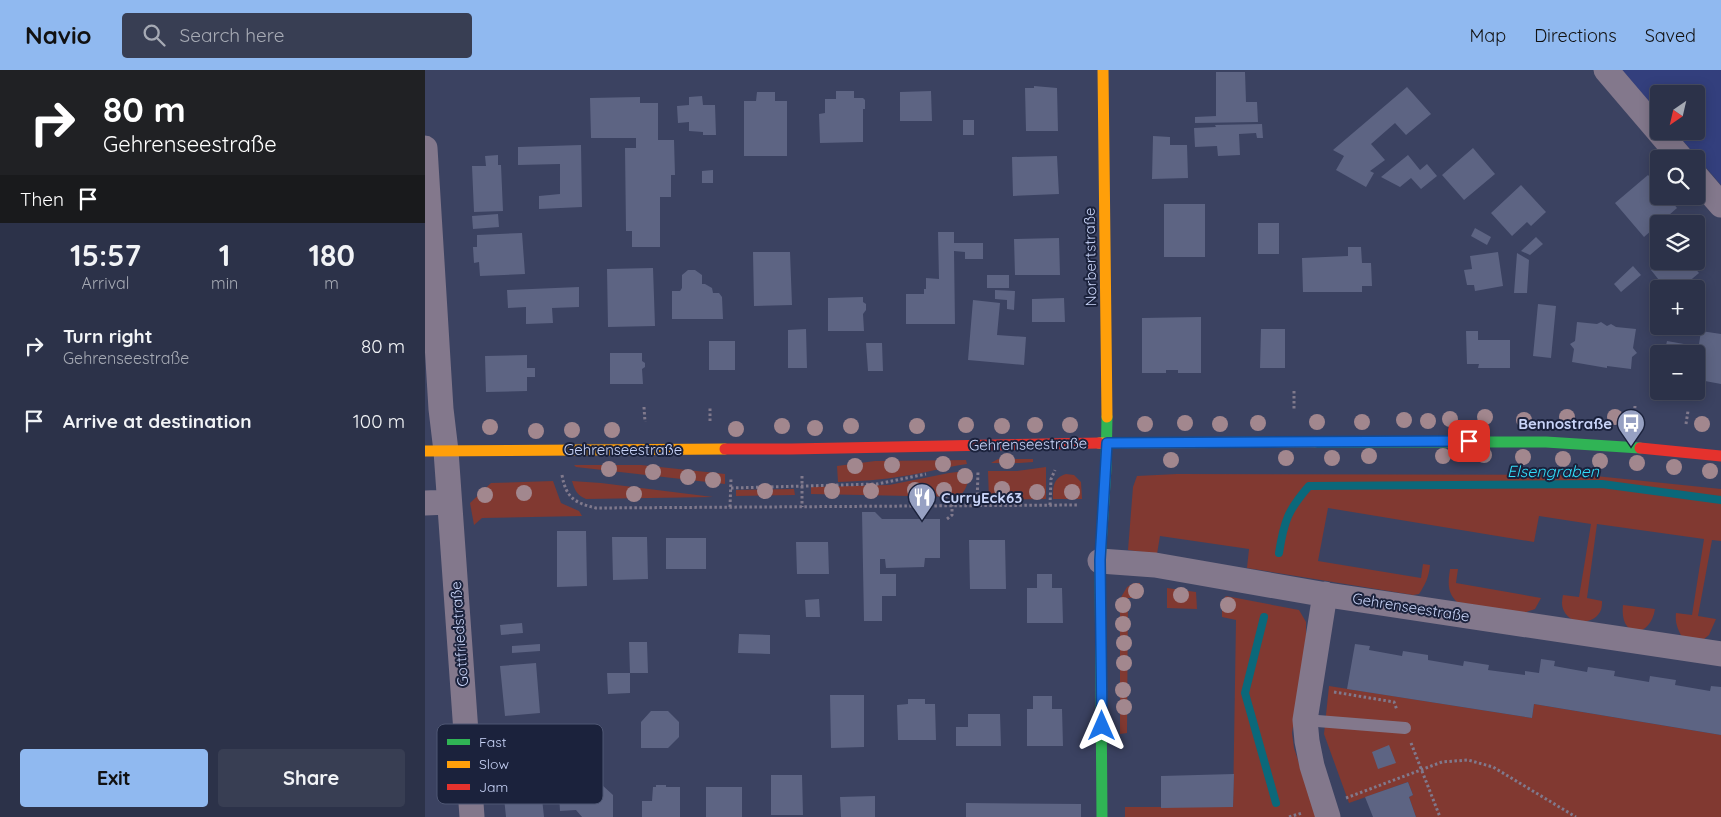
<!DOCTYPE html>
<meta charset="utf-8">
<style>
body{margin:0;font-family:Quicksand,sans-serif;background:#383e53;color:#f1f3f6;height:100vh;display:flex;flex-direction:column;font-size:19px;white-space:nowrap}
*{box-sizing:border-box;margin:0}
p{font-size:16px;color:#a6aab4}
.icon{flex:none;width:28px;height:28px;fill:none;stroke:currentColor;stroke-width:2;stroke-linecap:round;stroke-linejoin:round}
.map{position:relative;flex:1;overflow:hidden}
.details{display:flex;flex-direction:column;background:#2c3249;width:425px}
.details>*{flex:none}
.banner{background:#202124;color:#fff;overflow:hidden}
.needle{width:32px;rotate:214deg}
.fabs{position:absolute;left:1225px;top:15px;display:grid;gap:10px}
.fabs a{display:grid;place-items:center;width:55px;height:55px;border-radius:5px;background:#2c3249;box-shadow:0 2px 12px #0003,0 0 0 1px #484d61;font-size:25px}
.pin{position:absolute;display:grid;place-items:center;width:42px;height:42px;color:#fff;margin:-21px;border-radius:10px;box-shadow:0 2px 8px #0006}
.me{position:absolute;width:55px;margin:-28px;rotate:0deg;stroke-linejoin:round;filter:drop-shadow(0 0 4px #0008)}
.turn{display:flex;align-items:center;gap:18px;height:105px;padding:0 20px;font-size:22px}
.turn .icon{width:65px;height:65px;stroke-width:2.5}
.turn b{display:block;font-size:35px;line-height:42px}
.then{display:flex;align-items:center;height:48px;padding:0 20px;background:#0003;gap:10px;font-size:19px}
.eta{display:flex;justify-content:space-evenly;align-items:center;height:85px;text-align:center}
.eta b{font-size:30px;font-weight:700;line-height:35px}
.button{display:flex;gap:10px;margin-top:auto;padding:10px 20px}
.button a{flex:1;height:58px;border-radius:5px;background:#90b9f0;color:#111;font-size:20px;font-weight:700;line-height:58px;text-align:center}
.button a+a{background:#383e53;color:#f1f3f6}
ul{padding:0;list-style:none}
li{display:flex;align-items:center;gap:15px;height:75px;padding:0 20px}
li div{flex:1}
li b{display:block;font-size:19px}
li em{font-style:normal}
header{display:flex;align-items:center;gap:30px;box-sizing:border-box;height:70px;padding:0 25px;background:#90b9f0;color:#111}
header strong{font-size:24px}
nav{display:flex;gap:28px;margin-inline-start:auto;font-size:18px}
.search{width:350px;height:45px;background:#383e53;display:flex;align-items:center;gap:12px;box-sizing:border-box;padding:0 18px;border-radius:5px;color:#a6aab4;font-size:19px}
main{display:flex;flex:1;min-height:0}
.map>svg:first-child{display:block}
.built{fill:#333f7d}
.green{fill:#813931}
.lines{fill:none;stroke-linecap:round;stroke-linejoin:round}
.stream{stroke:#0b687a;stroke-width:8}
.building{fill:#5d6483}
.path{stroke:#80798c;stroke-width:3;stroke-dasharray:2.5 2.5;stroke-linecap:butt}
.lane{stroke:#83788c;stroke-width:12}
.street{stroke:#83788c;stroke-width:25}
.fast{stroke:#30b455;stroke-width:11}
.slow{stroke:#ff9f0a;stroke-width:11}
.jam{stroke:#e5322d;stroke-width:11}
.tree{fill:#a2878e}
.route-casing{stroke:#114b97;stroke-width:12}
.route{stroke:#1a73e8;stroke-width:9}
.labels{text-anchor:middle;dominant-baseline:central;stroke-width:4;stroke-linejoin:round;paint-order:stroke}
.street-label{font-size:15px;fill:#c9d4f8;stroke:#1b223c}
.poi-label{font-size:15px;font-weight:bold;fill:#c9d4f8;stroke:#1b223c;text-anchor:end}
.water-label{font-size:16px;font-style:italic;fill:#32defa;stroke:#1b223c}
.key{fill:#1b223c;stroke:#4f5774;stroke-width:1}
.key-label{font-size:14px;fill:#c9d4f8}
</style>
<header>
<strong>Navio</strong>
<div class="search"><svg class="icon" aria-label="search" viewBox="0 0 24 24"><circle cx="10" cy="10" r="6"/><path d="M15 15l6 6"/></svg>Search here</div>
<nav><a>Map</a><a>Directions</a><a>Saved</a></nav>
</header>
<main>
<section class="details">
<div class="banner">
<div class="turn"><svg class="icon" aria-label="right" viewBox="0 0 24 24"><path d="M7 20v-9h11M14 6l5 5-5 5"/></svg><div><b>80 m</b>Gehrenseestraße</div></div>
<div class="then">Then<svg class="icon" aria-label="arrive" viewBox="0 0 24 24"><path d="M6 21V4h12l-3 4 3 4H6"/></svg></div>
</div>
<div class="eta">
<div><b>15:57</b><p>Arrival</p></div>
<div><b>1</b><p>min</p></div>
<div><b>180</b><p>m</p></div>
</div>
<ul>
<li><svg class="icon" aria-label="right" viewBox="0 0 24 24"><path d="M7 20v-9h11M14 6l5 5-5 5"/></svg><div><b>Turn right</b><p>Gehrenseestraße</p></div><em>80 m</em></li>
<li><svg class="icon" aria-label="arrive" viewBox="0 0 24 24"><path d="M6 21V4h12l-3 4 3 4H6"/></svg><div><b>Arrive at destination</b></div><em>100 m</em></li>
</ul>
<div class="button"><a>Exit</a><a>Share</a></div>
</section>
<div class="map">
<svg width="1296" height="747" viewBox="0 0 1296 747">
<rect width="100%" height="100%" fill="#3b4261"/>
<!-- built -->
<path class="built" d="M1197,0H1296V115L1250,61H1271V24H1234V43Z"/>
<!-- green -->
<path class="green" d="M573,389H608V392L595,393H566Z
M541,390L542,394C520,397 500,403 479,406C457,410 435,411 413,412L412,396L450,391Z
M149,395H216L300,404V414L151,397Z
M621,397V429L564,430L563,401H592Z
M540,401L544,402C543,413 542,419 534,427L386,424V417L464,415L524,403Z
M641,404L649,405L656,412L657,429H628C628,417 628,408 641,404Z
M752,404L1161,405L1296,419V471L1287,470L1273,546L1291,549L1284,565L1279,569L1257,567C1252,558 1250,552 1251,543L1267,545L1279,469L1172,454L1162,528L1177,531C1177,534 1177,539 1175,542C1167,556 1145,554 1139,541C1136,535 1137,530 1138,525L1154,527L1166,454L1114,446L1109,472L903,438L893,491L996,508L998,494L1005,495C1004,507 1000,515 994,524L988,525L822,498L824,479L735,466L732,484L703,480L708,417L712,406Z
M128,411L136,433L154,441L157,446L57,448L49,455L45,433L66,413Z
M147,411L176,413L288,427L161,429C152,425 150,421 147,411Z
M369,419L370,425L311,426V420Z
M1025,499H1033L1031,513L1116,528L1110,539L1098,543L1032,532C1022,522 1023,513 1025,499Z
M709,513H715L716,528H703L702,663L695,664V529L702,517Z
M742,518L771,522L772,539L742,538Z
M801,526L874,540L881,552V567L867,663L869,678L892,747H700V737H808L811,550L797,547V531Z
M1198,535L1230,539C1225,570 1194,568 1198,535Z
M904,616L1107,648L1109,634L1296,665V747H991L984,727L988,725L983,712L924,733L899,664Z"/>
<g class="lines">
<!-- stream -->
<path class="stream" d="M854,483C859,451 863,440 884,416L1177,414L1296,430
M839,547L820,623L851,733"/>
</g>
<!-- building -->
<path class="building" d="M791,2H820L821,32H832L833,52L770,53V47L791,46Z
M609,16L632,18L633,61H601L600,18H609Z
M982,17L1006,44L981,65L970,53L946,74L960,90L945,101L949,103L941,117L911,100L919,86L908,80Z
M411,21H429V28H438L440,30V39H438V72L395,73L394,44L400,43V29H411Z
M506,21L507,51H475V22Z
M332,22H350V31H362V86H319V31H331Z
M277,26L278,35H290L291,65H278V62L264,61V52L253,53L252,36L264,35V27Z
M215,27V33H233V70H249L250,105H246V127H235V177H207V161H201L200,78H211V68H166L165,28Z
M538,50H549V65H538Z
M837,54L838,68H832L831,63L814,64L815,85L793,86L792,76L770,77L769,58L791,57L790,55Z
M728,66L745,67V75H762L763,108L727,109Z
M156,75L157,137L114,139V126L135,124V94L93,95V77Z
M1048,78L1070,104L1039,130L1017,105Z
M73,85V95H76L78,141L49,142L47,96H61L60,86Z
M983,85L995,100L1002,94L1012,106L996,119L986,108L975,117L956,107Z
M632,86L634,124L588,126L587,87Z
M288,100V113H277V101Z
M1223,105L1234,117V126H1242L1252,138L1219,167L1190,133Z
M1096,115L1121,142L1106,156L1102,152L1087,166L1066,143Z
M739,134H780V187H739Z
M73,144L74,157L48,159L47,146Z
M833,153H854V184H833Z
M1050,158L1066,167L1062,175L1046,166Z
M513,162H529V173H558V189H540V182L529,181L530,254H481V224H499V219H501V208L514,209Z
M97,163L100,204L55,206L54,192L49,193L48,177H52V165Z
M1111,167L1118,174L1105,185L1096,181Z
M634,168L635,205H590L589,169Z
M923,177H936L937,193H946L947,216H937V222H878L877,188L923,186Z
M328,182H365L367,235L329,236Z
M1073,182L1078,216L1050,221L1049,215H1042L1039,200L1047,199L1045,186Z
M1092,183L1104,190L1102,223H1089Z
M1237,191H1269L1268,196L1274,203L1255,219H1241L1226,200Z
M1208,196L1216,205L1196,222L1189,214Z
M228,198L230,256L183,257L182,199Z
M263,200H270L277,205V214H280L287,218L288,223H294L297,227L298,249H247V221H255L257,218V205Z
M562,205H584V218H562Z
M154,217V237L127,238L128,253L101,254V237L83,238L82,220Z
M570,220L590,221L589,240L582,239V230L570,229Z
M438,227V232L441,234V240L438,244L439,261H403V228Z
M639,228L640,252H607V229Z
M548,230L575,233L572,265L601,267L599,295L543,290Z
M1113,234L1131,236L1126,288L1108,286Z
M776,247V303H753V300H741V303H717V248Z
M1152,252L1172,254L1176,252L1182,256L1186,254L1191,257L1211,259L1208,278L1212,283L1207,287L1206,299L1182,296V298L1147,292L1149,279L1145,274L1150,271Z
M381,259L382,298H363V260Z
M836,259H860V298H835Z
M1041,261H1053V270H1085V298H1053L1054,294H1042Z
M1276,261L1296,264V314L1280,311V315L1271,314V294Z
M284,271H310V300H284Z
M1242,271L1259,274L1258,284H1239Z
M441,273H457L458,301H443Z
M185,283H217V291L220,293V297L217,299L218,314H185Z
M102,285V298H110V307H102V321L61,322L60,286Z
M437,442H450L457,449H515V488H500L499,497L461,498L460,489H455V504H471V526H457V551H439Z
M132,461H161L162,516L132,517Z
M187,467H222L223,509L188,510Z
M241,468H281V499H241Z
M544,470H580L581,519H545Z
M371,472H403L404,504H372Z
M612,504H627V518H637L638,553H602V518H612Z
M394,529L395,547H381L380,530Z
M97,553L98,563L76,565L75,555Z
M314,564L345,565V584L313,583Z
M204,572H222L223,603H205Z
M115,574V581L87,583V576Z
M930,574L945,576L944,580L977,586L978,581L1003,585V590L1038,596L1039,591L1064,595L1063,600L1100,605V601L1114,603L1116,589L1130,591L1129,596L1162,602L1163,597L1190,601L1189,606L1224,612L1225,606L1251,610L1250,615L1285,621L1286,616L1296,617V665L1109,634L1107,648L922,619Z
M111,593L115,643L80,646L75,596Z
M182,603H205V623L183,624Z
M405,625H439V677L406,678Z
M608,626H627V639H637L638,676H602V639H608Z
M483,629H500V634H510L511,670H473L472,635L483,634Z
M226,641H243L254,652V667L243,678H216V652Z
M543,644H575L576,676H531V657H543Z
M964,675L971,693L953,699L947,682Z
M127,695L129,717L116,719L119,747H81L76,699Z
M809,704L808,737L736,738V706Z
M346,705H377L378,745H346Z
M983,712L988,725L984,727L991,747H948L940,727Z
M176,714L188,725V747H157L151,740L135,741L134,723H150V715Z
M231,715H241V717H255V747H217V731H227L228,717H231Z
M281,717H317V747H281Z
M450,726V747H416L415,727Z
M541,733L656,734V747H541Z"/>
<g class="lines">
<!-- path -->
<path class="path" d="M869,321V339
M219,337L220,352
M1209,348L1210,336
M285,351V336
M1261,354L1263,341
M137,405C141,428 150,433 171,438L654,435
M377,406V437
M306,418L452,414L501,404
M552,435L553,401
M625,435L626,409L630,400
M305,437L306,408
M522,449L527,445V435
M909,622L969,632L972,640
M986,673L1015,747
M921,728L1017,692L1043,690L1068,697L1151,747
M864,747L877,743"/>
<!-- lane -->
<path class="lane" d="M880,650L980,658"/>
<!-- street -->
<path class="street" d="M1181,0L1257,89
M0,78L16,339L21,381L47,747
M1271,106L1296,135
M0,433L24,432
M675,491L730,495L896,524L1296,584
M900,524L880,650L882,671L887,696L903,747"/>
<!-- fast -->
<path class="fast" d="M890,372H1121L1215,378
M677,747L675,491L681,398L682,347"/>
<!-- slow -->
<path class="slow" d="M678,0L682,347
M674,373L890,372
M0,381L300,379"/>
<!-- jam -->
<path class="jam" d="M1215,378L1296,386
M300,379H366L674,373"/>
</g>
<!-- trees -->
<g class="tree">
<circle cx="1060" cy="347" r="8"/>
<circle cx="1142" cy="347" r="8"/>
<circle cx="1190" cy="347" r="8"/>
<circle cx="1025" cy="349" r="8"/>
<circle cx="979" cy="350" r="8"/>
<circle cx="1099" cy="350" r="8"/>
<circle cx="1003" cy="351" r="8"/>
<circle cx="892" cy="352" r="8"/>
<circle cx="937" cy="352" r="8"/>
<circle cx="760" cy="353" r="8"/>
<circle cx="833" cy="353" r="8"/>
<circle cx="720" cy="354" r="8"/>
<circle cx="795" cy="354" r="8"/>
<circle cx="1277" cy="354" r="8"/>
<circle cx="541" cy="355" r="8"/>
<circle cx="610" cy="355" r="8"/>
<circle cx="645" cy="355" r="8"/>
<circle cx="357" cy="356" r="8"/>
<circle cx="426" cy="356" r="8"/>
<circle cx="492" cy="356" r="8"/>
<circle cx="577" cy="356" r="8"/>
<circle cx="65" cy="357" r="8"/>
<circle cx="390" cy="358" r="8"/>
<circle cx="311" cy="359" r="8"/>
<circle cx="147" cy="360" r="8"/>
<circle cx="187" cy="360" r="8"/>
<circle cx="111" cy="361" r="8"/>
<circle cx="1059" cy="385" r="8"/>
<circle cx="944" cy="386" r="8"/>
<circle cx="1018" cy="386" r="8"/>
<circle cx="1098" cy="387" r="8"/>
<circle cx="861" cy="388" r="8"/>
<circle cx="907" cy="388" r="8"/>
<circle cx="1138" cy="389" r="8"/>
<circle cx="746" cy="390" r="8"/>
<circle cx="582" cy="391" r="8"/>
<circle cx="1175" cy="391" r="8"/>
<circle cx="1212" cy="393" r="8"/>
<circle cx="518" cy="394" r="8"/>
<circle cx="467" cy="395" r="8"/>
<circle cx="430" cy="396" r="8"/>
<circle cx="1249" cy="397" r="8"/>
<circle cx="184" cy="399" r="8"/>
<circle cx="1285" cy="401" r="8"/>
<circle cx="228" cy="402" r="8"/>
<circle cx="540" cy="406" r="8"/>
<circle cx="263" cy="407" r="8"/>
<circle cx="288" cy="410" r="8"/>
<circle cx="577" cy="419" r="8"/>
<circle cx="490" cy="420" r="8"/>
<circle cx="519" cy="420" r="8"/>
<circle cx="340" cy="421" r="8"/>
<circle cx="407" cy="421" r="8"/>
<circle cx="446" cy="421" r="8"/>
<circle cx="612" cy="422" r="8"/>
<circle cx="647" cy="422" r="8"/>
<circle cx="99" cy="423" r="8"/>
<circle cx="209" cy="424" r="8"/>
<circle cx="60" cy="425" r="8"/>
<circle cx="711" cy="521" r="8"/>
<circle cx="756" cy="525" r="8"/>
<circle cx="698" cy="535" r="8"/>
<circle cx="803" cy="535" r="8"/>
<circle cx="698" cy="554" r="8"/>
<circle cx="699" cy="573" r="8"/>
<circle cx="699" cy="593" r="8"/>
<circle cx="698" cy="620" r="8"/>
<circle cx="699" cy="637" r="8"/>
</g>
<g class="lines">
<!-- route casing -->
<g class="route-casing">
<path id="route" d="M677,656L675,490L682,373L1044,371"/>
</g>
<!-- route -->
<use href="#route" class="route"/>
</g>
<!-- icons -->
<defs>
<g id="bus-pin" transform="scale(1.4375)"><path d="M0 17L-7.5 6A9.5 9.5 0 1 1 7.5 6Z" fill="#97a1c3" stroke="#1b223c"/><path d="M-5-6H5V4H4V6H2V4H-2V6H-4V4H-5ZM-3.5-4V0h7V-4ZM-3.5 1.2v1.5H-2V1.2ZM2 1.2v1.5H3.5V1.2Z" fill="#fff"/></g>
<g id="restaurant-pin" transform="scale(1.4375)"><path d="M0 17L-7.5 6A9.5 9.5 0 1 1 7.5 6Z" fill="#97a1c3" stroke="#1b223c"/><path d="M-5-6h1v4h1v-4h1v4h1v-4h1v5L-1.5 .5V6h-2V.5L-5-1ZM5-6V6H3V1.5H1.5Q1.5-4 5-6Z" fill="#fff"/></g>
</defs>
<g fill-rule="evenodd">
<use href="#bus-pin" x="1206" y="353"/>
<use href="#restaurant-pin" x="497" y="427"/>
</g>
<g class="labels">
<!-- street labels -->
<g class="street-label">
<text transform="translate(665 187) rotate(-91)">Norbertstraße</text>
<text transform="translate(603 374) rotate(-1)">Gehrenseestraße</text>
<text x="198" y="379">Gehrenseestraße</text>
<text transform="translate(986 537) rotate(9)">Gehrenseestraße</text>
<text transform="translate(34 564) rotate(-94)">Gottfriedstraße</text>
</g>
<!-- poi labels -->
<g class="poi-label">
<text x="1187" y="353">Bennostraße</text>
<text x="516" y="427" text-anchor="start">CurryEck63</text>
</g>
<!-- water labels -->
<g class="water-label">
<text x="1128" y="401">Elsengraben</text>
</g>
</g>
<!-- legend -->
<rect x="12" y="654" width="166" height="80" rx="8" class="key"/>
<rect x="22" y="669" width="23" height="6" fill="#30b455"/>
<rect x="22" y="691" width="23" height="7" fill="#ff9f0a"/>
<rect x="22" y="714" width="23" height="6" fill="#e5322d"/>
<g class="key-label">
<text x="54" y="677">Fast</text>
<text x="54" y="699">Slow</text>
<text x="54" y="722">Jam</text>
</g>
</svg>
<div class="fabs">
<a><svg class="needle" viewBox="-14 -14 28 28"><path d="M0-13l5 13h-10z" fill="#e53935"/><path d="M0 13l5-13h-10z" fill="#a6aab4"/></svg></a>
<a><svg class="icon" aria-label="search" viewBox="0 0 24 24"><circle cx="10" cy="10" r="6"/><path d="M15 15l6 6"/></svg></a>
<a><svg class="icon" aria-label="layers" viewBox="0 0 24 24"><path d="M12 4l9 5-9 5-9-5zM3 14l9 5 9-5"/></svg></a>
<a>+</a>
<a>−</a>
</div>
<div class="pin" style="left:1044px;top:371px;background:#d93025"><svg class="icon" aria-label="arrive" viewBox="0 0 24 24"><path d="M6 21V4h12l-3 4 3 4H6"/></svg></div>
<svg class="me" style="left:677px;top:656px" viewBox="-20 -20 40 40"><path d="M0-17L14 15 0 8-14 15z" fill="#1a73e8" stroke="#fff" stroke-width="4"/></svg>
</div>
</main>
